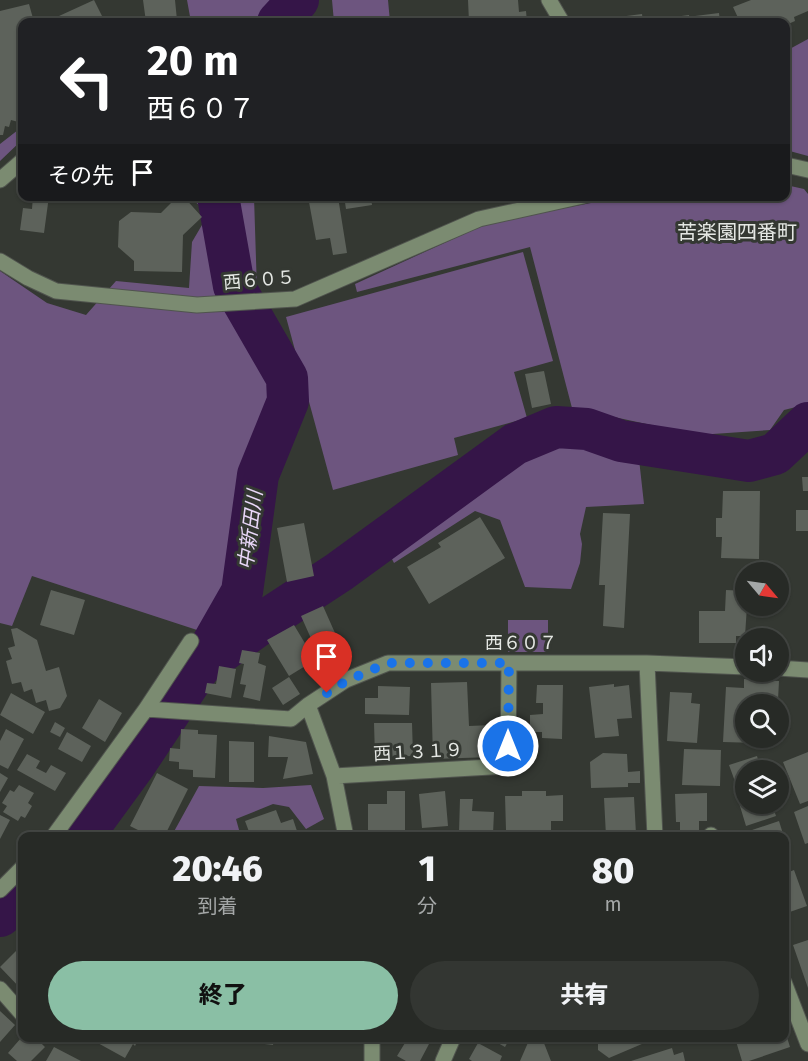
<!DOCTYPE html>
<html lang="ja">
<meta charset="utf-8">
<style>
body{margin:0;font-family:"Fira Sans","Noto Sans JP",sans-serif;background:#333632;color:#f1f3f6;height:100vh;display:flex;flex-direction:column;font-size:22px;white-space:nowrap}
*{box-sizing:border-box;margin:0}
p{font-size:20px;color:#a4a7a7}
.icon{flex:none;width:33px;height:33px;fill:none;stroke:currentColor;stroke-width:2;stroke-linecap:round;stroke-linejoin:round}
.map{position:relative;flex:1;overflow:hidden}
.sheet{position:absolute;left:18px;top:832px;width:771px;height:210px;display:flex;flex-direction:column;background:#272a26;border-radius:12px;box-shadow:0 2px 4px #0004,0 0 0 2px #434643}
.sheet>*{flex:none}
.top-card{position:absolute;left:18px;top:18px;width:772px;height:183px;border-radius:12px;box-shadow:0 2px 4px #0004,0 0 0 2px #434643;background:#202124;color:#fff;overflow:hidden}
.needle{width:39px;rotate:119deg}
.fabs{position:absolute;left:735px;top:562px;display:grid;gap:12px}
.fabs a{display:grid;place-items:center;width:54px;height:54px;border-radius:50%;background:#272a26;box-shadow:0 2px 4px #0004,0 0 0 2px #434643;font-size:30px}
.pin{position:absolute;display:grid;place-items:center;width:51px;height:51px;color:#fff;margin:-62px -26px;border-radius:50% 50% 50% 0;rotate:-45deg;box-shadow:0 0 6px #0007}
.pin .icon{rotate:45deg}
.me{position:absolute;width:66px;margin:-33px;rotate:0deg;stroke-linejoin:round;filter:drop-shadow(0 0 4px #0008)}
.turn{display:flex;align-items:center;gap:21px;height:126px;padding:0 30px;font-size:27px}
.turn .icon{width:78px;height:78px;stroke-width:2.5}
.turn b{display:block;font-size:42px;line-height:51px}
.then{display:flex;align-items:center;height:57px;padding:0 30px;background:#0003;gap:12px;font-size:22px}
.eta{display:flex;justify-content:space-evenly;align-items:center;height:102px;text-align:center}
.eta b{font-size:36px;font-weight:800;line-height:42px}
.action{display:flex;gap:12px;margin-top:auto;padding:12px 30px}
.action a{flex:1;height:69px;border-radius:36px;background:#8abfa5;color:#111;font-size:24px;font-weight:800;line-height:69px;text-align:center}
.action a+a{background:#333632;color:#f1f3f6}
.map>svg:first-child{display:block}
.green{fill:#6d557f}
.lines{fill:none;stroke-linecap:round;stroke-linejoin:round}
.river{stroke:#351548;stroke-width:42}
.building{fill:#5d625b}
.minor-casing{stroke:#50544e;stroke-width:17}
.minor{stroke:#7b8b71;stroke-width:15}
.route{stroke:#1a73e8;stroke-width:10;stroke-dasharray:0 18}
.labels{text-anchor:middle;dominant-baseline:central;stroke-width:6;stroke-linejoin:round;paint-order:stroke}
.street-label{font-size:18px;fill:#e4e7e3;stroke:#343832}
.neighbourhood-label{font-size:20px;fill:#e4e7e3;stroke:#343832}
.water-label{font-size:20px;font-style:italic;fill:#ead8f9;stroke:#343832}
</style>
<div class="map">
<svg width="808" height="1061" viewBox="0 0 808 1061">
<rect width="100%" height="100%" fill="#343832"/>
<!-- green -->
<path class="green" d="M187,0H289L269,22H191Z
M332,0H388L390,22H334Z
M808,39V156L786,150V51Z
M18,130L22,134V140L0,161V144Z
M786,185L804,189L808,194V404L784,410L770,430L698,435L572,408L530,247L357,292L355,284L490,222L623,197L786,196Z
M189,197H254L257,290L281,327L267,466L262,557L197,630L32,576L12,626L0,623V271L47,303L86,315L116,281L189,288L192,242L209,213Z
M523,252L553,361L514,372L527,418L454,438L458,455L333,490L286,317Z
M554,436L638,450L644,504L586,507L580,534L582,544L580,563L571,589L525,587L500,520L475,511L394,563L387,549L506,457Z
M508,620H548V652H508Z
M311,785L324,819L306,829L289,807L273,804L236,819L241,837H171L199,786L263,788Z"/>
<g class="lines">
<!-- river -->
<path class="river" d="M278,22L298,0
M209,661L266,620L339,572L515,444L556,427L587,429L621,441L749,461L775,454L808,423
M82,837L136,763L197,671L242,592L258,475L288,401L287,378L234,286L218,196
M0,916L22,897"/>
</g>
<!-- building -->
<path class="building" d="M94,0L105,22H62L59,16Z
M143,0H175L177,20L146,22Z
M468,0H518L519,12L526,11L527,22H469Z
M751,0H808V11L794,17L795,21L786,25V22H740L733,7Z
M29,4L34,22H22V123L11,120L9,127L5,126L3,135H0V11Z
M719,13L720,22H696L695,16Z
M642,14L643,22H604L603,19Z
M689,15L690,22H667L666,18Z
M33,196H49L44,233L20,230L23,208L32,209Z
M87,196H105L104,203L86,201Z
M107,196H151V201L107,202Z
M178,196H183L202,217L183,235L182,272L134,271V261L118,247L119,221L131,212L161,213Z
M344,196H371L372,205L346,209Z
M463,196H485V197L464,202Z
M338,197L347,253L333,255L330,238L316,240L309,202Z
M544,371L551,404L532,408L525,374Z
M802,477H808V491H803Z
M723,491H760L759,559L721,558L722,537H716V518H722Z
M796,510H808V531H796Z
M603,513L630,514L624,628L603,626L605,585H599Z
M480,517L505,558L429,604L407,567L441,547L438,543Z
M304,523L314,576L287,582L277,528Z
M51,590L85,600L74,635L40,625Z
M726,590L746,591V606H747L745,636H736V643H699V611H725Z
M323,606L343,651L321,661L301,616Z
M294,625L315,660L289,676L267,640Z
M17,628L37,640L46,671L59,667L67,696L60,708L49,711L46,700L36,703L32,689L24,692L21,682L12,684L6,661L12,659L8,648L15,646L11,629Z
M242,650L260,653L258,663L266,666L260,701L243,697L246,685L240,684L244,664L239,663Z
M219,666L236,669L231,698L205,693L207,683L216,684Z
M289,677L300,694L283,705L272,688Z
M744,679L779,681L778,700L759,699V705H746V738H757V743L723,742L726,687L744,688Z
M467,682L469,726L492,725V757L433,759L431,683Z
M614,684V687L629,685L632,718L617,719L619,736L595,738L589,687Z
M537,685H563L562,739L542,738V732H530V715L543,714V703H536Z
M378,686L410,687L409,715L365,714V698H378Z
M670,692L692,693L691,703L700,704L697,743L667,741Z
M11,693L45,712L33,734L0,715Z
M99,699L122,713L105,742L82,728Z
M55,722L65,728L60,737L50,732Z
M374,723H412L413,756L375,757Z
M6,729L24,739L8,769L0,765V741Z
M181,729L198,730V734L217,735L215,778L193,777V770L179,769V762L169,761L170,748L180,749Z
M67,732L91,746L82,762L58,749Z
M269,736L306,742L313,774L283,779L288,757H268Z
M229,741L254,742V782H229Z
M684,749L721,750L720,786L682,785Z
M808,752V801L800,804L783,762Z
M603,753L627,754L628,772L640,771V783H628V787L591,788L590,762Z
M27,754L40,761L36,768L46,773L51,765L66,773L55,791L17,770Z
M757,756L761,771H746V784L737,787L729,765Z
M0,773L8,778L0,792Z
M157,773L188,789L164,837H137L140,831L130,826Z
M19,785L34,793L28,803L32,806L25,818L21,816L18,821L3,812L7,806L2,803L10,790L14,792Z
M746,790V804H772L776,816L746,826L736,793Z
M387,791H405V832H368V804H387Z
M445,791L448,826L422,828L419,794Z
M522,791H546V796L563,795V821H551V830H506L505,796H522Z
M707,793V821H699V835L680,836V822H676L675,794Z
M634,797L636,834L606,836L604,798Z
M460,799H473L472,811L494,812L493,834L459,832Z
M808,806V843L805,844L794,812Z
M276,810L281,823L293,819L299,837H251L245,821Z
M0,815L10,820L0,839Z
M779,821L784,837H751L749,831Z
M784,839L791,857L784,859Z
M794,870L807,906L784,914V874Z
M808,940V988L793,945Z
M22,945V990L0,967Z
M0,1011L15,1025L0,1042Z
M785,1031L790,1047L749,1061H742L735,1038H784Z
M21,1038H36L45,1047L31,1061H17L8,1053Z
M98,1038H139L135,1046L133,1044L125,1058L96,1042Z
M238,1038H274L273,1045L238,1041Z
M310,1038H335L334,1044Z
M408,1038H418L429,1044L420,1061H406L397,1056Z
M489,1038H510L505,1047Z
M530,1038H542L551,1061H520Z
M598,1038H656L609,1058L598,1050Z
M478,1043L502,1056L500,1061H472L469,1059Z
M54,1047L81,1061H46Z
M672,1048L674,1055L683,1052L685,1061H631Z"/>
<g class="lines">
<!-- minor casing -->
<g class="minor-casing">
<path id="minor" d="M549,0L562,22
M786,165L808,170
M0,180L22,161
M0,261L28,278L56,291L197,305L295,299L479,219L583,196
M647,663L655,837
M778,668L808,670
M308,705L334,776L346,837
M146,709L191,641
M334,776L508,766L509,663
M711,835V837
M53,837L146,709L291,719L308,705L346,680L388,663H647L746,667
M0,890L22,868
M784,982L808,1044
M0,989L22,1014
M372,1061V1038
M443,1061L453,1038"/>
</g>
<!-- minor -->
<use href="#minor" class="minor"/>
</g>
<g class="lines">
<!-- route -->
<path class="route" d="M327,693L346,681L388,663H509L508,746"/>
</g>
<g class="labels">
<!-- street labels -->
<g class="street-label">
<text transform="translate(259 280) rotate(-5)">西６０５</text>
<text x="521" y="643">西６０７</text>
<text transform="translate(418 752) rotate(-3)">西１３１９</text>
</g>
<!-- neighbourhood labels -->
<g class="neighbourhood-label">
<text x="737" y="232">苦楽園四番町</text>
</g>
<!-- water labels -->
<g class="water-label">
<text transform="translate(250 530) rotate(-83)">中新田川</text>
</g>
</g>
</svg>
<div class="fabs">
<a><svg class="needle" viewBox="-14 -14 28 28"><path d="M0-13l5 13h-10z" fill="#e53935"/><path d="M0 13l5-13h-10z" fill="#a4a7a7"/></svg></a>
<a><svg class="icon" aria-label="sound" viewBox="0 0 24 24"><path d="M4 9h4l5-4v14l-5-4H4zM17 9q2 3 0 6"/></svg></a>
<a><svg class="icon" aria-label="search" viewBox="0 0 24 24"><circle cx="10" cy="10" r="6"/><path d="M15 15l6 6"/></svg></a>
<a><svg class="icon" aria-label="layers" viewBox="0 0 24 24"><path d="M12 4l9 5-9 5-9-5zM3 14l9 5 9-5"/></svg></a>
</div>
<div class="pin" style="left:327px;top:693px;background:#d93025"><svg class="icon" aria-label="arrive" viewBox="0 0 24 24"><path d="M6 21V4h12l-3 4 3 4H6"/></svg></div>
<svg class="me" style="left:508px;top:746px" viewBox="-20 -20 40 40"><circle r="17" fill="#1a73e8" stroke="#fff" stroke-width="3"/><path d="M0-11L8 9 0 5-8 9z" fill="#fff"/></svg>
<div class="top-card">
<div class="turn"><svg class="icon" aria-label="left" viewBox="0 0 24 24"><path d="M17 20v-9H6M10 6l-5 5 5 5"/></svg><div><b>20 m</b>西６０７</div></div>
<div class="then">その先<svg class="icon" aria-label="arrive" viewBox="0 0 24 24"><path d="M6 21V4h12l-3 4 3 4H6"/></svg></div>
</div>
<section class="sheet">
<div class="eta">
<div><b>20:46</b><p>到着</p></div>
<div><b>1</b><p>分</p></div>
<div><b>80</b><p>m</p></div>
</div>
<div class="action"><a>終了</a><a>共有</a></div>
</section>
</div>
